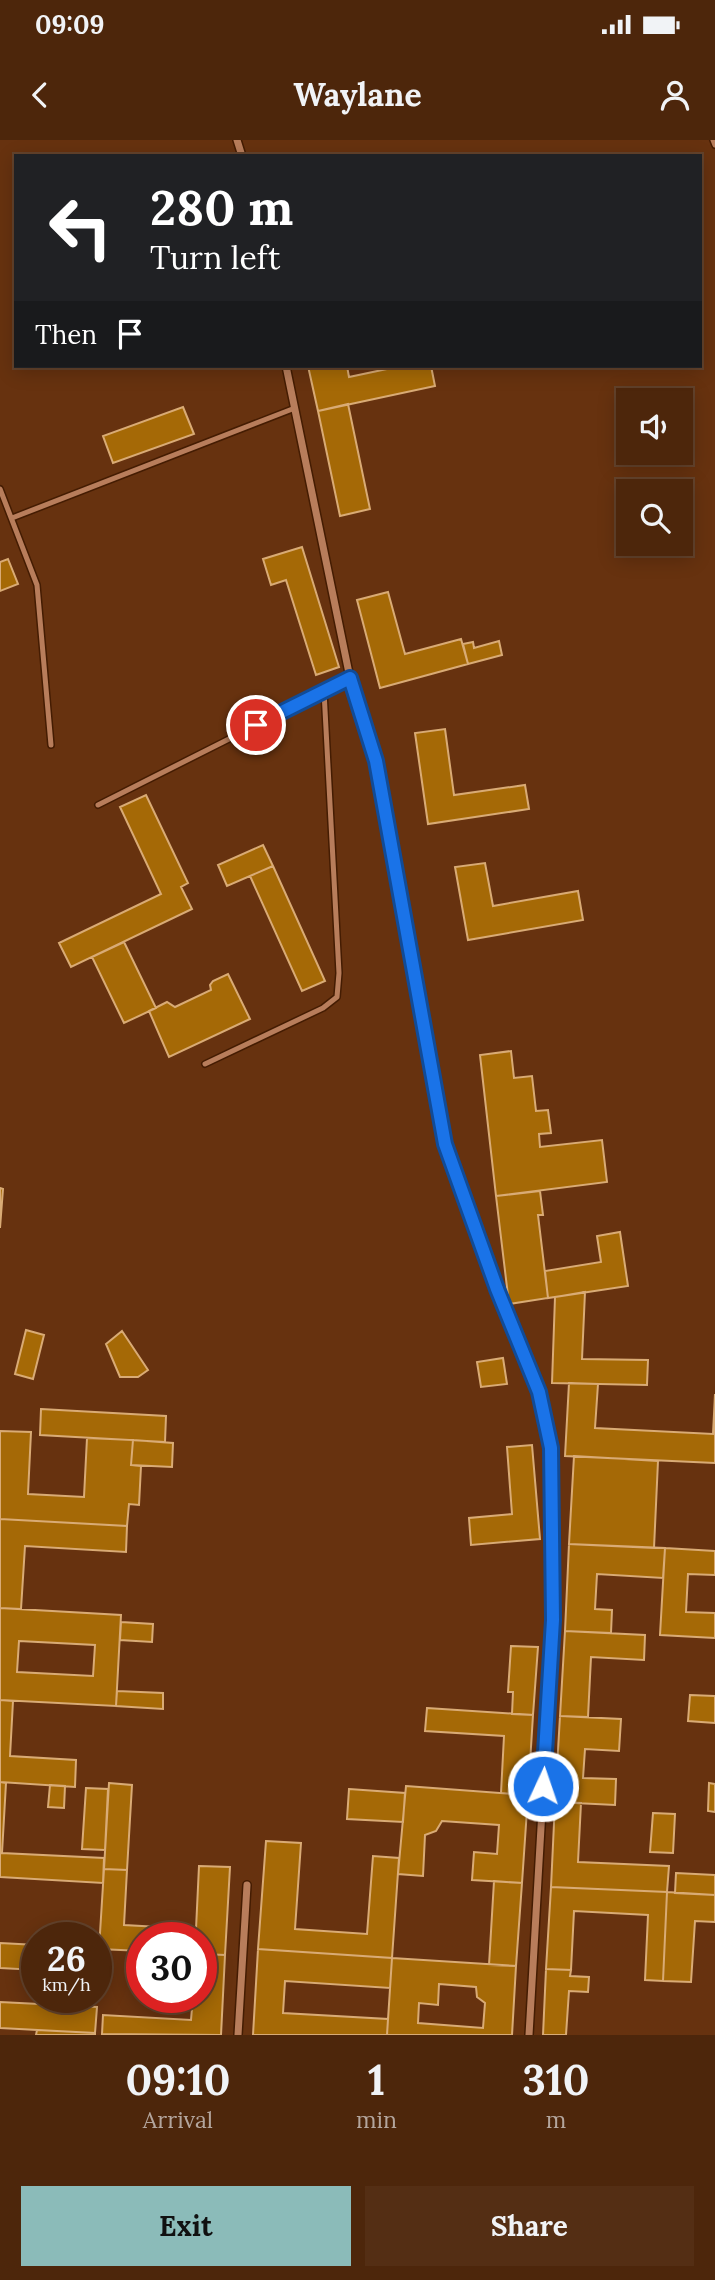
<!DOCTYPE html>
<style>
body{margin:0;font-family:Lora,serif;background:#542e14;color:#f1f3f6;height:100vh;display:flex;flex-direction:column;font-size:26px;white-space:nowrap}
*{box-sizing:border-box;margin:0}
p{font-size:23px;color:#b3a59d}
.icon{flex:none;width:38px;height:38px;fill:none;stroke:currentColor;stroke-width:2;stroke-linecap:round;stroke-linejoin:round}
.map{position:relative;height:1895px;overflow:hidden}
.details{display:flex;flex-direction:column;background:#4d260b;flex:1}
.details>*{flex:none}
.top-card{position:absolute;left:14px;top:14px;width:688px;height:214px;border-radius:0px;box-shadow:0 4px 18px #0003,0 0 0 2px #64432c;background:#202124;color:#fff;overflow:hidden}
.fabs{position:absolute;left:616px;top:248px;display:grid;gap:14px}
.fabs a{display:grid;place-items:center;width:77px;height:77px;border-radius:0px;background:#4d260b;box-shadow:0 4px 18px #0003,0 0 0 2px #64432c;font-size:35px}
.speed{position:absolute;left:21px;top:1782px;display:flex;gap:14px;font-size:35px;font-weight:700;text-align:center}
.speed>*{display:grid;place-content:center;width:91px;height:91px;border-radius:50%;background:#4d260b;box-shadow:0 4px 18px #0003,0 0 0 2px #64432c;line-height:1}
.speed small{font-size:18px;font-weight:400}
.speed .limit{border:10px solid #d22;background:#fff;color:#111}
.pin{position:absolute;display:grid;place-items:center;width:60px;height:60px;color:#fff;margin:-30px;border:4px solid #fff;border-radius:50%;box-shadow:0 2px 7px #0007}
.me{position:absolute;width:77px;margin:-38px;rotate:3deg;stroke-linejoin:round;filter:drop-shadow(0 0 5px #0008)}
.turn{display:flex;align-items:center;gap:24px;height:147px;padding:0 21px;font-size:32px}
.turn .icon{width:91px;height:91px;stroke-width:2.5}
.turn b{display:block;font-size:49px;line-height:60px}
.then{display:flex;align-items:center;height:66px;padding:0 21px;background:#0003;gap:14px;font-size:26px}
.eta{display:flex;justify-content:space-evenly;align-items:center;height:119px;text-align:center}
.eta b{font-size:42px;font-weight:700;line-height:49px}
.button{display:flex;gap:14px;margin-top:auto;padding:14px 21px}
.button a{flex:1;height:80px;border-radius:0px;background:#8bbbb9;color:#111;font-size:28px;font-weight:700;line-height:80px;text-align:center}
.button a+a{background:#542e14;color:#f1f3f6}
.status{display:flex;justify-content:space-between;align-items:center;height:49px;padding:0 35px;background:#4d260b;direction:ltr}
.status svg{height:19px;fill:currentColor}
header{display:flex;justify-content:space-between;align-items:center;height:91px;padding:0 21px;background:#4d260b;font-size:32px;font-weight:700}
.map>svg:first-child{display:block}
.building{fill:#a56906;stroke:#d9ab75;stroke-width:2;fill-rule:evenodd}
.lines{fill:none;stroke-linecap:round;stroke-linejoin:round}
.lane-casing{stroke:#441c02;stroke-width:8}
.street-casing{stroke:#441c02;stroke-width:10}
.lane{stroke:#b87d5b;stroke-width:5}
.street{stroke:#b87d5b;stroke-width:7}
.route-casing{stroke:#114b97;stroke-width:18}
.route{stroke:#1a73e8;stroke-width:12}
</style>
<div class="status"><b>09:09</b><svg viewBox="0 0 49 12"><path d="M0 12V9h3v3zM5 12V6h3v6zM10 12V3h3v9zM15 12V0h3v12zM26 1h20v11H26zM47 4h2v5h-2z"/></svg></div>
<header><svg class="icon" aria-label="back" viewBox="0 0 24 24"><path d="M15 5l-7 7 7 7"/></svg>Waylane<svg class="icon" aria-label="person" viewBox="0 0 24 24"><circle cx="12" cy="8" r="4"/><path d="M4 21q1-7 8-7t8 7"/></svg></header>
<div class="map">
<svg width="715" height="1895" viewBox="0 0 715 1895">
<rect width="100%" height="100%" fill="#67320f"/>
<!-- building -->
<path class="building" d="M308,226H347L349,237L401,226H431L435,246L318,271Z
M348,264L370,369L340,376L318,271Z
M183,267L194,294L113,323L103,296Z
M302,407L339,527L316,535L286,440L271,445L263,419Z
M8,419L18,444L0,451V422Z
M388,452L405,514L461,499L468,524L380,548L357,460Z
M499,501L502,515L468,524L463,504L473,502L474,508Z
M445,589L454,655L525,645L529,669L428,684L415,593Z
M146,655L188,743L181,747L192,769L71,827L59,803L161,754L120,667Z
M263,705L273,726L227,746L218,725Z
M485,723L493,766L578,751L583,780L468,800L455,727Z
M273,726L325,841L302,851L250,736Z
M124,802L156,868L124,883L92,817Z
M228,834L250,879L169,917L149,871L167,862L175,867L211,850L210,845L213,841Z
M511,911L514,938L532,936L536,971L548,970L551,993L539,994L540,1007L602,1000L607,1042L496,1056L480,915Z
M0,1048L3,1049L0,1088Z
M540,1051L543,1075H538L548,1158L509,1164L496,1056Z
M620,1092L628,1146L548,1158L545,1131L601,1122L597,1096Z
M585,1152L582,1219L648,1220L647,1245L552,1243L555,1157Z
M26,1190L44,1195L33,1239L15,1234Z
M122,1191L148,1230L138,1237H120L106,1204Z
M503,1218L507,1244L481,1247L477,1222Z
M569,1243L598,1244L595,1288L713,1294L715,1254V1323L565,1316Z
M41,1269L166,1276L165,1302L40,1295Z
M0,1291L31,1292L28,1354L84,1357L87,1298L133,1300L131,1325L141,1326L139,1365L129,1364L127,1386L0,1379Z
M133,1300L173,1303L172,1327L131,1325Z
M532,1305L540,1399L471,1405L469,1378L512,1374L507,1307Z
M574,1316L658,1321L654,1408L569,1404Z
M0,1379L127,1386L126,1412L25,1406L21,1469L0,1468Z
M569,1404L665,1408L663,1438L597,1434L595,1469L612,1470L611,1493L565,1491Z
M665,1408L715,1411V1435L688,1434L686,1472L715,1473V1498L660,1495Z
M0,1468L121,1475L116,1566L0,1560ZM19,1501L95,1505L93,1536L17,1532Z
M121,1482L153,1484L152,1502L120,1500Z
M565,1491L645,1495L644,1520L591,1517L588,1577L560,1576Z
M511,1506L538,1507L533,1575L512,1574L513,1552H508Z
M117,1551L163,1553V1569L116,1566Z
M690,1555L715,1556V1583L688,1581Z
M0,1560L13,1561L10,1616L76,1620L75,1647L0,1642Z
M427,1568L533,1575L528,1655L501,1653L504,1596L425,1591Z
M560,1576L621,1579L619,1611L585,1609L583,1638L616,1639L615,1665L555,1662Z
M0,1642L6,1643L2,1713L104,1718L103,1743L0,1737Z
M109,1643L132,1645L127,1730L104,1729Z
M709,1643L715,1644V1672L708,1671Z
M50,1645L65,1646L64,1668L48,1667Z
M406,1646L528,1655L522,1743L472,1740L474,1712L497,1714L499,1685L442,1681L436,1691L425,1695L423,1736L398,1734Z
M86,1648L108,1649L105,1710L82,1709Z
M349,1649L405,1653L403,1682L347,1679Z
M555,1662L581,1663L578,1722L669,1726L667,1752L551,1747Z
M653,1673L675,1674L673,1713L650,1712Z
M266,1701L301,1703L295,1789L367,1794L373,1716L399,1718L392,1818L258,1809Z
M199,1726L230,1727L225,1815L201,1814V1797H142V1811L99,1809L104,1729L127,1730L124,1785L196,1789Z
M676,1733L715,1735V1755L675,1753Z
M494,1741L522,1743L516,1826L489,1825Z
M551,1747L667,1752L663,1841L645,1840L648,1775L574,1771L571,1830L546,1829Z
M667,1752L715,1755V1782L695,1781L691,1842L663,1841Z
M0,1803L37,1805V1830L0,1828Z
M96,1808L99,1809L98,1833H96Z
M258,1809L392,1818L390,1848L285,1841L283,1873L388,1879L387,1895H253Z
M201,1814L225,1815L221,1895L102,1894L103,1875L191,1880L193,1857H201Z
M392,1818L516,1826L512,1895H387ZM439,1844L476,1847L477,1857L485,1863L483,1888L418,1883L419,1863L438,1865Z
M546,1829L571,1830L570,1836L589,1837L588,1852L569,1851L566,1895H543Z
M0,1862L97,1867L95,1893L0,1888Z
M37,1890L95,1893V1895H36Z"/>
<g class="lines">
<!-- lane casing -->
<g class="lane-casing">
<path id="lane" d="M713,0L715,5
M0,349L37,445L51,605
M12,378L295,268
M98,665L350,538
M205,924L323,868L337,857L339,833L324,551"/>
</g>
<!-- street casing -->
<g class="street-casing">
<path id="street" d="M237,0L242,16
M286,226L350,538L376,621L445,1005L497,1149L539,1252L551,1308L553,1480L529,1895
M238,1895L247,1745"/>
</g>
<!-- lane -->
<use href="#lane" class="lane"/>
<!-- street -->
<use href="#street" class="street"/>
</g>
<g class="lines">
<!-- route casing -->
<g class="route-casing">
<path id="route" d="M256,585L350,538L376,621L445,1004L497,1149L539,1252L551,1308L553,1480L543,1646"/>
</g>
<!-- route -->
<use href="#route" class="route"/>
</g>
</svg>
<div class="fabs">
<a><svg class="icon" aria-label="sound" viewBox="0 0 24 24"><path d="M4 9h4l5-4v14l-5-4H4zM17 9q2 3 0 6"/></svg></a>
<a><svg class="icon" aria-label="search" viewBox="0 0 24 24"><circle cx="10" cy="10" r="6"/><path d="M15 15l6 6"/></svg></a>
</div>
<div class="speed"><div>26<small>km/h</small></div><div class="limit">30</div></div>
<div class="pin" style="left:256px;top:585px;background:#d93025"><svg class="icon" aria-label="arrive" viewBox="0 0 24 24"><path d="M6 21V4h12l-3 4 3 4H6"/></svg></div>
<svg class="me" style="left:543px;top:1646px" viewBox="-20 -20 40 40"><circle r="17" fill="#1a73e8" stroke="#fff" stroke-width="3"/><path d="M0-11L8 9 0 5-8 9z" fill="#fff"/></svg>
<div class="top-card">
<div class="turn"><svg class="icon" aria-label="left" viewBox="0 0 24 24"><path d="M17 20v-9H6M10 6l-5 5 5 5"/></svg><div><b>280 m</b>Turn left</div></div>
<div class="then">Then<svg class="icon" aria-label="arrive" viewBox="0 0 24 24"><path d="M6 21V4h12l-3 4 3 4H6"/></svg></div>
</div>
</div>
<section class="details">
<div class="eta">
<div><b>09:10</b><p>Arrival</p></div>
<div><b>1</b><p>min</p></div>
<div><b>310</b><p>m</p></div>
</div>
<div class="button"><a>Exit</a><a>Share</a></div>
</section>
